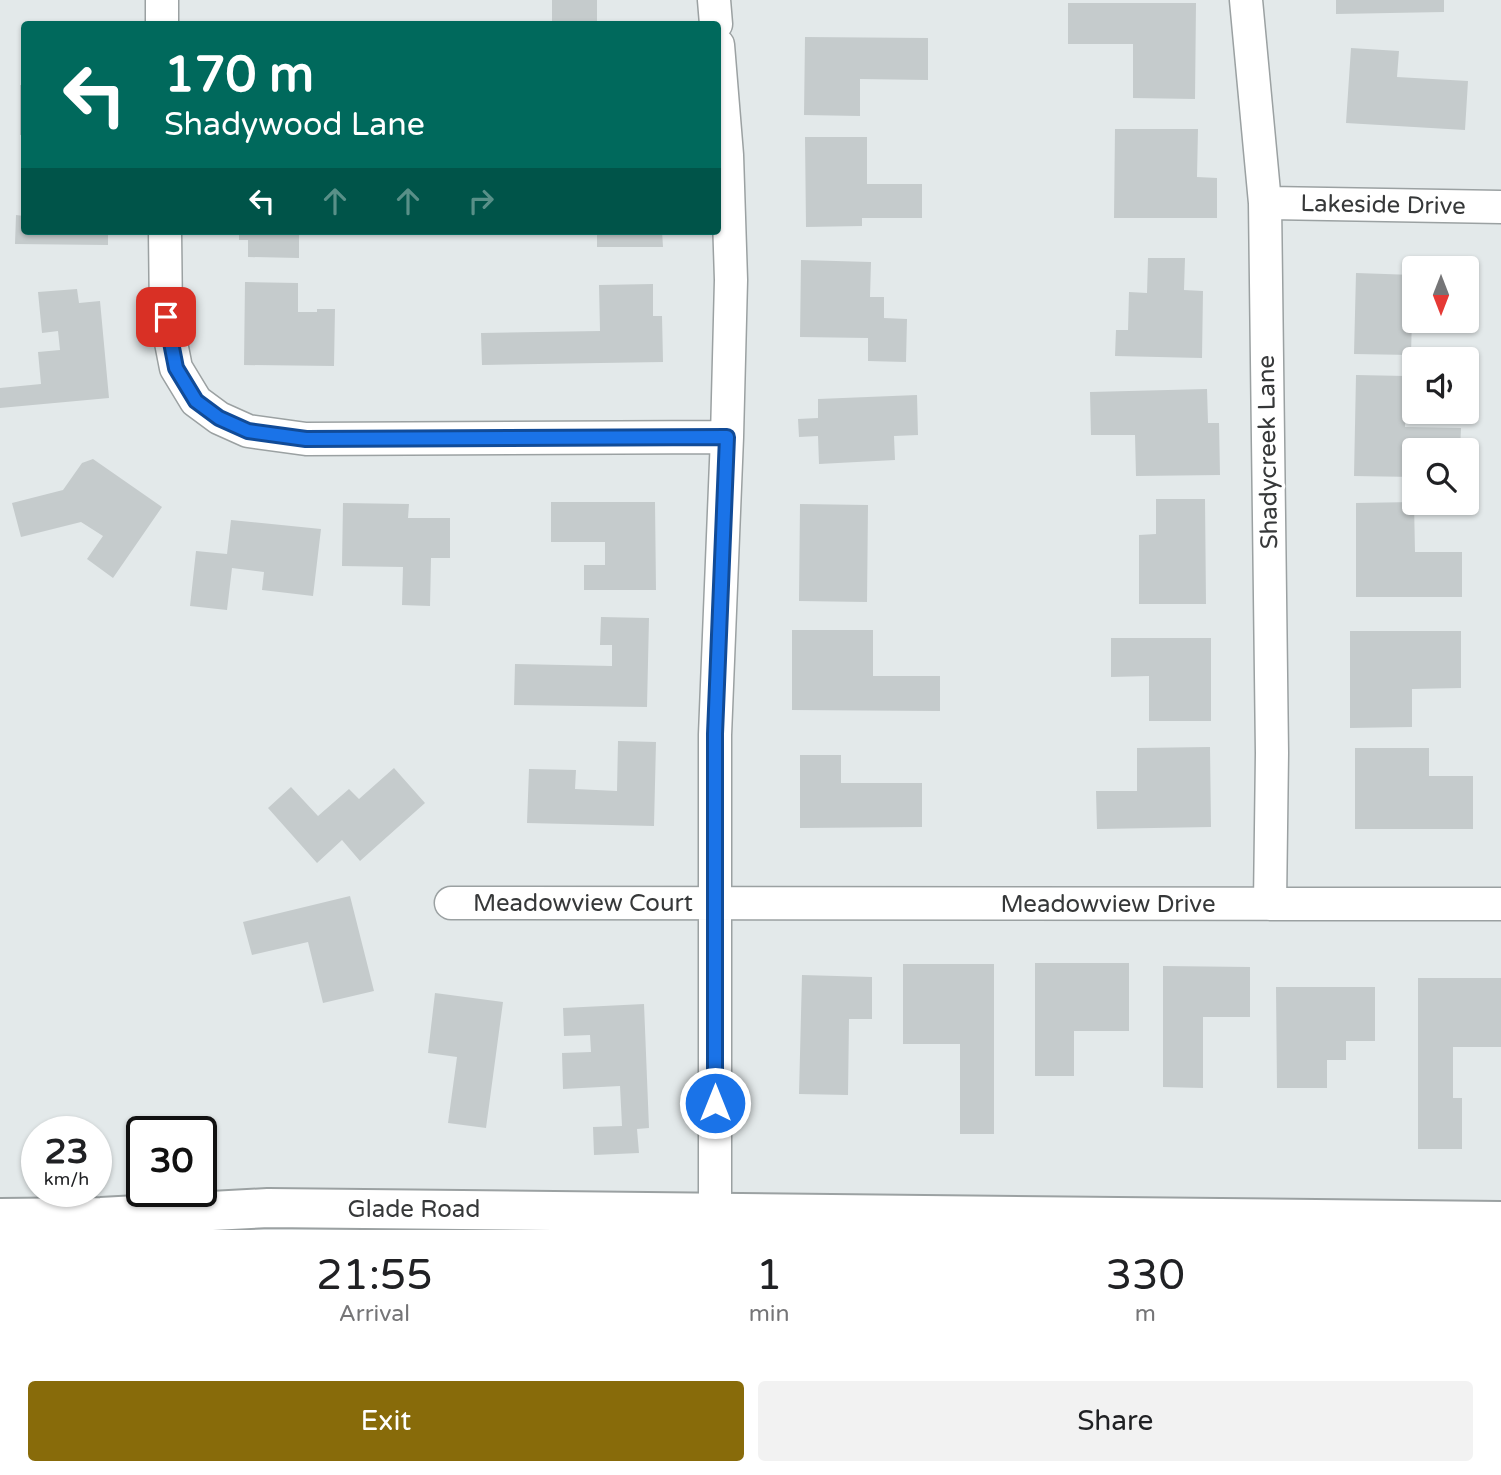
<!DOCTYPE html>
<style>
body{margin:0;font-family:"Varela Round",sans-serif;background:#f2f2f2;color:#202124;height:100vh;display:flex;flex-direction:column;font-size:26px;white-space:nowrap}
*{box-sizing:border-box;margin:0}
p{font-size:23px;color:#757577}
.icon{flex:none;width:38px;height:38px;fill:none;stroke:currentColor;stroke-width:2;stroke-linecap:round;stroke-linejoin:round}
.map{position:relative;height:1230px;overflow:hidden}
.details{display:flex;flex-direction:column;background:#fff;flex:1}
.details>*{flex:none}
.hud{position:absolute;left:21px;top:21px;width:700px;height:214px;border-radius:7px;box-shadow:0 2px 5px #0004;background:#00695c;color:#fff;overflow:hidden}
.needle{width:46px;rotate:180deg}
.buttons{position:absolute;left:1402px;top:256px;display:grid;gap:14px}
.buttons a{display:grid;place-items:center;width:77px;height:77px;border-radius:7px;background:#fff;box-shadow:0 2px 5px #0004;font-size:35px}
.speed{position:absolute;left:21px;top:1116px;display:flex;gap:14px;font-size:35px;font-weight:700;text-align:center}
.speed>*{display:grid;place-content:center;width:91px;height:91px;border-radius:50%;background:#fff;box-shadow:0 2px 5px #0004;line-height:1}
.speed small{font-size:18px;font-weight:400}
.speed .limit{border:4px solid #111;border-radius:10px;background:#fff;color:#111}
.pin{position:absolute;display:grid;place-items:center;width:60px;height:60px;color:#fff;margin:-30px;border-radius:14px;box-shadow:0 4px 10px #0006}
.me{position:absolute;width:77px;margin:-38px;rotate:0deg;stroke-linejoin:round;filter:drop-shadow(0 0 5px #0008)}
.turn{display:flex;align-items:center;gap:24px;height:147px;padding:0 28px;font-size:32px}
.turn .icon{width:91px;height:91px;stroke-width:2.5}
.turn b{display:block;font-size:49px;line-height:60px}
.lanes{display:flex;align-items:center;height:66px;padding:0 28px;background:#0003;justify-content:center;gap:35px;direction:ltr}
.lanes .off{opacity:.35}
.eta{display:flex;justify-content:space-evenly;align-items:center;height:119px;text-align:center}
.eta b{font-size:42px;font-weight:600;line-height:49px}
.cta{display:flex;gap:14px;margin-top:auto;padding:14px 28px}
.cta a{flex:1;height:80px;border-radius:7px;background:#886b0a;color:#fff;font-size:28px;font-weight:600;line-height:80px;text-align:center}
.cta a+a{background:#f2f2f2;color:#202124}
.map>svg:first-child{display:block}
.building{fill:#c5cbcc}
.lines{fill:none;stroke-linecap:round;stroke-linejoin:round}
.minor-casing{stroke:#9ba1a2;stroke-width:35}
.secondary-casing{stroke:#9ba1a2;stroke-width:42}
.minor{stroke:#fff;stroke-width:32}
.secondary{stroke:#fff;stroke-width:38}
.route-casing{stroke:#114b97;stroke-width:18}
.route{stroke:#1a73e8;stroke-width:12}
.labels{text-anchor:middle;dominant-baseline:central;stroke-width:7;stroke-linejoin:round;paint-order:stroke}
.street-label{font-size:24px;fill:#363839;stroke:#fff}
</style>
<div class="map">
<svg width="1501" height="1230" viewBox="0 0 1501 1230">
<rect width="100%" height="100%" fill="#e3e9ea"/>
<!-- building -->
<path class="building" d="M552,0H597V24H552Z
M1336,0H1444V12L1336,14Z
M1068,3H1196L1195,99L1133,98V44H1068Z
M805,37L928,38V80L860,79V116L804,115Z
M1351,48L1399,51L1397,77L1468,81L1465,130L1346,123Z
M20,85H24V135H20Z
M1115,129H1198L1197,177L1217,178V218H1114Z
M805,137H867V184H922V218H862V226L806,227Z
M16,215L24,216V231H108V245L15,244Z
M239,231H299V258L248,257V240H239Z
M597,231H662L663,247H597Z
M1148,258H1185L1184,290L1203,291L1202,358L1115,356L1116,330H1128L1129,292L1147,293Z
M801,260L871,262L870,297H884V318L907,319L906,362L868,361V338L800,337Z
M1356,273L1414,275V317H1412L1411,355L1354,354Z
M1466,276H1478L1477,319L1466,318Z
M245,282L298,283V312H317V309H335L334,366L244,365Z
M653,284V316H662L663,362L482,365L481,333L600,331L599,285Z
M77,289L79,303L100,301L109,398L0,408V388L41,384L38,352L60,350L58,331L42,333L38,292Z
M1356,375L1406,376L1405,427L1461,428L1460,450H1414V477L1354,476Z
M1207,389L1208,423H1219L1220,475L1136,476L1135,435H1091L1090,392Z
M917,395L918,435L894,436L895,460L819,464L818,436L799,437L798,419L818,418V399Z
M93,459L162,507L113,578L87,559L103,536L81,522L21,537L12,503L63,490L82,463Z
M1156,499H1205L1206,604H1139V535L1156,534Z
M551,502H655L656,590H584V565H605V542H551Z
M1414,502L1415,552H1462V597H1356V503Z
M343,503L409,504L408,518H450V558H431L430,606L402,605L403,567L342,566Z
M800,504L868,505L867,602L799,601Z
M231,520L321,529L313,596L262,590L264,572L232,568L227,610L190,606L196,551L227,554Z
M601,617L649,618L647,707L514,705L515,664L612,666V645H600Z
M792,630H873V676H940V711L792,710Z
M1350,631H1461V688L1412,689V727L1350,728Z
M1111,638H1211V721H1149V676L1111,677Z
M618,741L656,742L654,826L527,823L529,769L576,770L575,789L617,791Z
M1210,747L1211,827L1097,829L1096,791H1137V748Z
M1355,748H1429V776H1473V829H1355Z
M800,755H841V783H922V827L800,828Z
M394,768L425,803L360,861L342,840L317,863L268,808L291,787L318,816L349,789L359,799Z
M350,896L374,991L323,1003L308,942L252,955L243,922Z
M1035,963H1129V1031H1074V1076H1035Z
M903,964H994V1134H960V1044H903Z
M1163,966L1250,967V1017H1203V1088L1163,1087Z
M802,975L872,977V1019H849L848,1095L799,1094Z
M1418,978H1501V1047H1453V1098H1462V1149H1418Z
M1276,987H1375V1041H1346V1060H1327V1088H1277Z
M435,993L503,1002L486,1128L448,1123L457,1057L428,1053Z
M644,1004L649,1128L637,1129L639,1153L594,1155L593,1127L622,1126L620,1086L563,1089L562,1053L591,1052L590,1035L564,1036L563,1008Z"/>
<g class="lines">
<!-- minor casing -->
<g class="minor-casing">
<path id="minor" d="M162,0V24
M714,0L716,24
M1246,0L1265,203L1272,753L1270,904
M1265,203L1501,207
M165,231L166,317L176,368L196,401L219,418L248,431L306,439L727,437
M451,903L1501,904
M715,1212V735L727,437L731,280L727,155L718,45"/>
</g>
<!-- secondary casing -->
<g class="secondary-casing">
<path id="secondary" d="M0,1218L101,1217L268,1208L1501,1221"/>
</g>
<!-- minor -->
<use href="#minor" class="minor"/>
<!-- secondary -->
<use href="#secondary" class="secondary"/>
</g>
<g class="lines">
<!-- route casing -->
<g class="route-casing">
<path id="route" d="M166,317L176,368L196,401L219,418L248,431L306,439L727,437L715,734V1103"/>
</g>
<!-- route -->
<use href="#route" class="route"/>
</g>
<g class="labels">
<!-- street labels -->
<g class="street-label">
<text transform="translate(1383 205) rotate(1)">Lakeside Drive</text>
<text transform="translate(1268 452) rotate(-91)">Shadycreek Lane</text>
<text x="583" y="903">Meadowview Court</text>
<text x="1108" y="904">Meadowview Drive</text>
<text x="414" y="1209">Glade Road</text>
</g>
</g>
</svg>
<div class="buttons">
<a><svg class="needle" viewBox="-14 -14 28 28"><path d="M0-13l5 13h-10z" fill="#e53935"/><path d="M0 13l5-13h-10z" fill="#757577"/></svg></a>
<a><svg class="icon" aria-label="sound" viewBox="0 0 24 24"><path d="M4 9h4l5-4v14l-5-4H4zM17 9q2 3 0 6"/></svg></a>
<a><svg class="icon" aria-label="search" viewBox="0 0 24 24"><circle cx="10" cy="10" r="6"/><path d="M15 15l6 6"/></svg></a>
</div>
<div class="speed"><div>23<small>km/h</small></div><div class="limit">30</div></div>
<div class="pin" style="left:166px;top:317px;background:#d93025"><svg class="icon" aria-label="arrive" viewBox="0 0 24 24"><path d="M6 21V4h12l-3 4 3 4H6"/></svg></div>
<svg class="me" style="left:715px;top:1103px" viewBox="-20 -20 40 40"><circle r="17" fill="#1a73e8" stroke="#fff" stroke-width="3"/><path d="M0-11L8 9 0 5-8 9z" fill="#fff"/></svg>
<div class="hud">
<div class="turn"><svg class="icon" aria-label="left" viewBox="0 0 24 24"><path d="M17 20v-9H6M10 6l-5 5 5 5"/></svg><div><b>170 m</b>Shadywood Lane</div></div>
<div class="lanes"><svg class="icon" aria-label="left" viewBox="0 0 24 24"><path d="M17 20v-9H6M10 6l-5 5 5 5"/></svg><svg class="icon off" aria-label="ahead" viewBox="0 0 24 24"><path d="M12 20V5M6 11l6-6 6 6"/></svg><svg class="icon off" aria-label="ahead" viewBox="0 0 24 24"><path d="M12 20V5M6 11l6-6 6 6"/></svg><svg class="icon off" aria-label="right" viewBox="0 0 24 24"><path d="M7 20v-9h11M14 6l5 5-5 5"/></svg></div>
</div>
</div>
<section class="details">
<div class="eta">
<div><b>21:55</b><p>Arrival</p></div>
<div><b>1</b><p>min</p></div>
<div><b>330</b><p>m</p></div>
</div>
<div class="cta"><a>Exit</a><a>Share</a></div>
</section>
